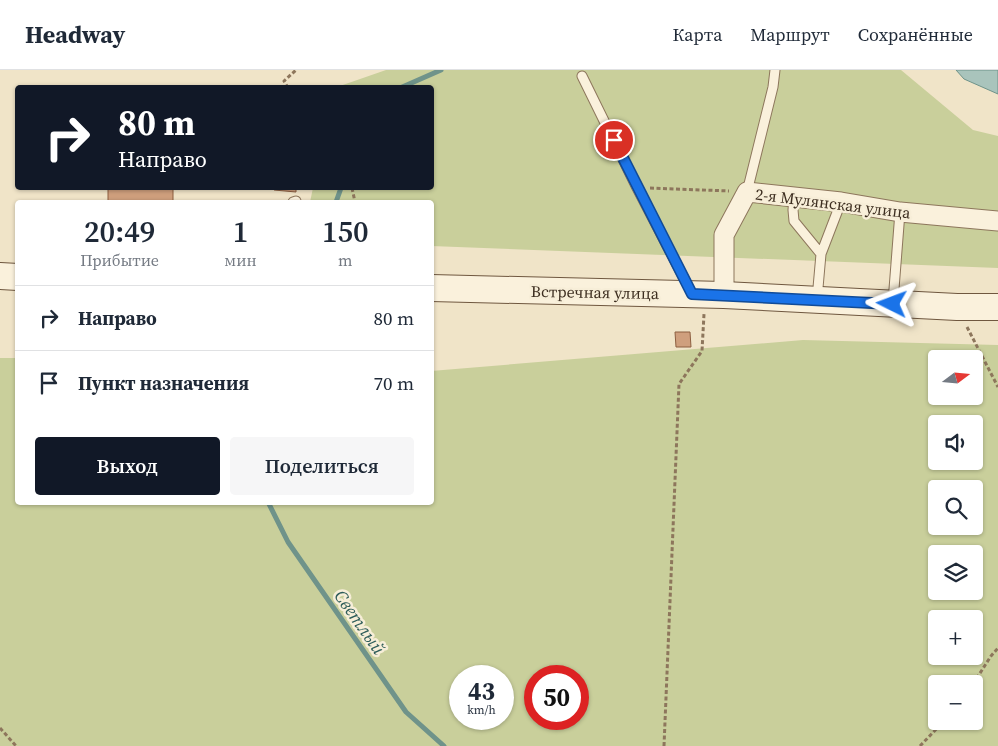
<!DOCTYPE html>
<html lang="ru">
<meta charset="utf-8">
<style>
body{margin:0;font-family:"Source Serif 4",serif;background:#f6f6f7;color:#1f2937;height:100vh;display:flex;flex-direction:column;font-size:19px;white-space:nowrap}
*{box-sizing:border-box;margin:0}
p{font-size:16px;color:#747a83}
.icon{flex:none;width:28px;height:28px;fill:none;stroke:currentColor;stroke-width:2;stroke-linecap:round;stroke-linejoin:round}
.map{position:relative;flex:1;overflow:hidden}
.sheet{position:absolute;left:15px;top:130px;width:419px;height:305px;display:flex;flex-direction:column;background:#fff;border-radius:5px;box-shadow:0 1px 4px #0004}
.sheet>*{flex:none}
.top-card{position:absolute;left:15px;top:15px;width:419px;height:105px;border-radius:5px;box-shadow:0 1px 4px #0004;background:#111827;color:#fff;overflow:hidden}
.needle{width:32px;rotate:74deg}
.buttons{position:absolute;left:928px;top:280px;display:grid;gap:10px}
.buttons a{display:grid;place-items:center;width:55px;height:55px;border-radius:5px;background:#fff;box-shadow:0 1px 4px #0004;font-size:25px}
.speed{position:absolute;left:449px;top:595px;display:flex;gap:10px;font-size:25px;font-weight:700;text-align:center}
.speed>*{display:grid;place-content:center;width:65px;height:65px;border-radius:50%;background:#fff;box-shadow:0 1px 4px #0004;line-height:1}
.speed small{font-size:12px;font-weight:400}
.speed .limit{border:8px solid #d22;background:#fff;color:#111}
.pin{position:absolute;display:grid;place-items:center;width:42px;height:42px;color:#fff;margin:-21px;border:2px solid #fff;border-radius:50%;box-shadow:0 1px 5px #0007}
.me{position:absolute;width:55px;margin:-28px;rotate:273deg;stroke-linejoin:round;filter:drop-shadow(0 0 4px #0008)}
.turn{display:flex;align-items:center;gap:18px;height:105px;padding:0 20px;font-size:22px}
.turn .icon{width:65px;height:65px;stroke-width:2.5}
.turn b{display:block;font-size:35px;line-height:42px}
.eta{display:flex;justify-content:space-evenly;align-items:center;height:85px;text-align:center}
.eta b{font-size:30px;font-weight:600;line-height:35px}
.button{display:flex;gap:10px;margin-top:auto;padding:10px 20px}
.button a{flex:1;height:58px;border-radius:5px;background:#111827;color:#fff;font-size:20px;font-weight:600;line-height:58px;text-align:center}
.button a+a{background:#f6f6f7;color:#1f2937}
ul{padding:0;list-style:none}
li{display:flex;align-items:center;gap:15px;height:65px;padding:0 20px;border-top:1px solid #e0e1e3}
li div{flex:1}
li b{display:block;font-size:19px}
li em{font-style:normal}
header{display:flex;align-items:center;gap:30px;box-sizing:border-box;height:70px;padding:0 25px;background:#fff;border-bottom:1px solid #e0e1e3}
header strong{font-size:24px}
nav{display:flex;gap:28px;margin-inline-start:auto;font-size:18px}
.map>svg:first-child{display:block}
.green{fill:#c9cf9b;fill-rule:evenodd}
.water{fill:#a9c4bc;stroke:#6f938a}
.lines{fill:none;stroke-linecap:round;stroke-linejoin:round}
.stream{stroke:#6f938a;stroke-width:5}
.building{fill:#cf9f7d;stroke:#8d5f41}
.service-casing{stroke:#8d765c;stroke-width:11}
.minor-casing{stroke:#8d765c;stroke-width:21}
.secondary-casing{stroke:#6f573f;stroke-width:28}
.path{stroke:#8d765c;stroke-width:3;stroke-dasharray:4 2.5;stroke-linecap:butt}
.service{stroke:#faf1dc;stroke-width:9}
.minor{stroke:#faf1dc;stroke-width:19}
.secondary{stroke:#faf1dc;stroke-width:26}
.route-casing{stroke:#114b97;stroke-width:12}
.route{stroke:#1a73e8;stroke-width:9}
.labels{text-anchor:middle;dominant-baseline:central;stroke-width:5;stroke-linejoin:round;paint-order:stroke}
.street-label{font-size:16px;fill:#3d2e20;stroke:#f7eed8}
.water-label{font-size:18px;font-style:italic;fill:#2f5d5a;stroke:#f7eed8}
</style>
<header>
<strong>Headway</strong>
<nav><a>Карта</a><a>Маршрут</a><a>Сохранённые</a></nav>
</header>
<div class="map">
<svg width="998" height="676" viewBox="0 0 998 676">
<rect width="100%" height="100%" fill="#f0e4c8"/>
<!-- green -->
<path class="green" d="M386,0H901L973,60L998,66V198L431,176V132H310L313,118H431V18L337,17Z
M803,270L998,275V676H0V288H17L18,432H431V301ZM936,289H974V326H936ZM936,354H974V391H936ZM936,419H974V456H936ZM936,484H974V521H936ZM936,549H974V586H936ZM460,606H502V649H460ZM535,606H578V649H535ZM936,614H974V651H936Z"/>
<!-- water -->
<path class="water" d="M956,0H998V24L964,9Z"/>
<g class="lines">
<!-- stream -->
<path class="stream" d="M400,18L441,0
M336,132L341,118
M268,432L288,472L406,642L444,676"/>
</g>
<!-- building -->
<path class="building" d="M108,118H173V132H108Z
M257,118H271V119H257Z
M274,118H296V122L274,120Z
M675,262H690L691,277H676Z"/>
<g class="lines">
<!-- service casing -->
<g class="service-casing">
<path id="service" d="M582,6L637,118L690,220
M747,122L773,17L775,0
M794,126L793,140L794,151L821,184L817,229
M293,132L296,131
M821,184L841,132
M893,232L900,142"/>
</g>
<!-- minor casing -->
<g class="minor-casing">
<path id="minor" d="M724,225V165L747,122L841,132L900,142L998,151"/>
</g>
<!-- secondary casing -->
<g class="secondary-casing">
<path id="secondary" d="M0,206L18,207
M431,218L724,225L957,237H998"/>
</g>
<!-- path -->
<path class="path" d="M288,18L284,11L296,0
M352,118L355,132
M650,118L729,121
M967,257L998,317
M973,614L991,586L998,578
M0,658L16,676
M664,676L679,314L702,281L704,244
M920,676L944,651"/>
<!-- service -->
<use href="#service" class="service"/>
<!-- minor -->
<use href="#minor" class="minor"/>
<!-- secondary -->
<use href="#secondary" class="secondary"/>
</g>
<g class="lines">
<!-- route casing -->
<g class="route-casing">
<path id="route" d="M614,70L692,224L892,234"/>
</g>
<!-- route -->
<use href="#route" class="route"/>
</g>
<g class="labels">
<!-- street labels -->
<g class="street-label">
<text transform="translate(833 133) rotate(7)">2-я Мулянская улица</text>
<text transform="translate(595 222) rotate(1)">Встречная улица</text>
</g>
<!-- water labels -->
<g class="water-label">
<text transform="translate(360 552) rotate(55)">Светлый</text>
</g>
</g>
</svg>
<div class="buttons">
<a><svg class="needle" viewBox="-14 -14 28 28"><path d="M0-13l5 13h-10z" fill="#e53935"/><path d="M0 13l5-13h-10z" fill="#747a83"/></svg></a>
<a><svg class="icon" aria-label="sound" viewBox="0 0 24 24"><path d="M4 9h4l5-4v14l-5-4H4zM17 9q2 3 0 6"/></svg></a>
<a><svg class="icon" aria-label="search" viewBox="0 0 24 24"><circle cx="10" cy="10" r="6"/><path d="M15 15l6 6"/></svg></a>
<a><svg class="icon" aria-label="layers" viewBox="0 0 24 24"><path d="M12 4l9 5-9 5-9-5zM3 14l9 5 9-5"/></svg></a>
<a>+</a>
<a>−</a>
</div>
<div class="speed"><div>43<small>km/h</small></div><div class="limit">50</div></div>
<div class="pin" style="left:614px;top:70px;background:#d93025"><svg class="icon" aria-label="arrive" viewBox="0 0 24 24"><path d="M6 21V4h12l-3 4 3 4H6"/></svg></div>
<svg class="me" style="left:892px;top:234px" viewBox="-20 -20 40 40"><path d="M0-17L14 15 0 8-14 15z" fill="#1a73e8" stroke="#fff" stroke-width="4"/></svg>
<div class="top-card">
<div class="turn"><svg class="icon" aria-label="right" viewBox="0 0 24 24"><path d="M7 20v-9h11M14 6l5 5-5 5"/></svg><div><b>80 m</b>Направо</div></div>
</div>
<section class="sheet">
<div class="eta">
<div><b>20:49</b><p>Прибытие</p></div>
<div><b>1</b><p>мин</p></div>
<div><b>150</b><p>m</p></div>
</div>
<ul>
<li><svg class="icon" aria-label="right" viewBox="0 0 24 24"><path d="M7 20v-9h11M14 6l5 5-5 5"/></svg><div><b>Направо</b></div><em>80 m</em></li>
<li><svg class="icon" aria-label="arrive" viewBox="0 0 24 24"><path d="M6 21V4h12l-3 4 3 4H6"/></svg><div><b>Пункт назначения</b></div><em>70 m</em></li>
</ul>
<div class="button"><a>Выход</a><a>Поделиться</a></div>
</section>
</div>
